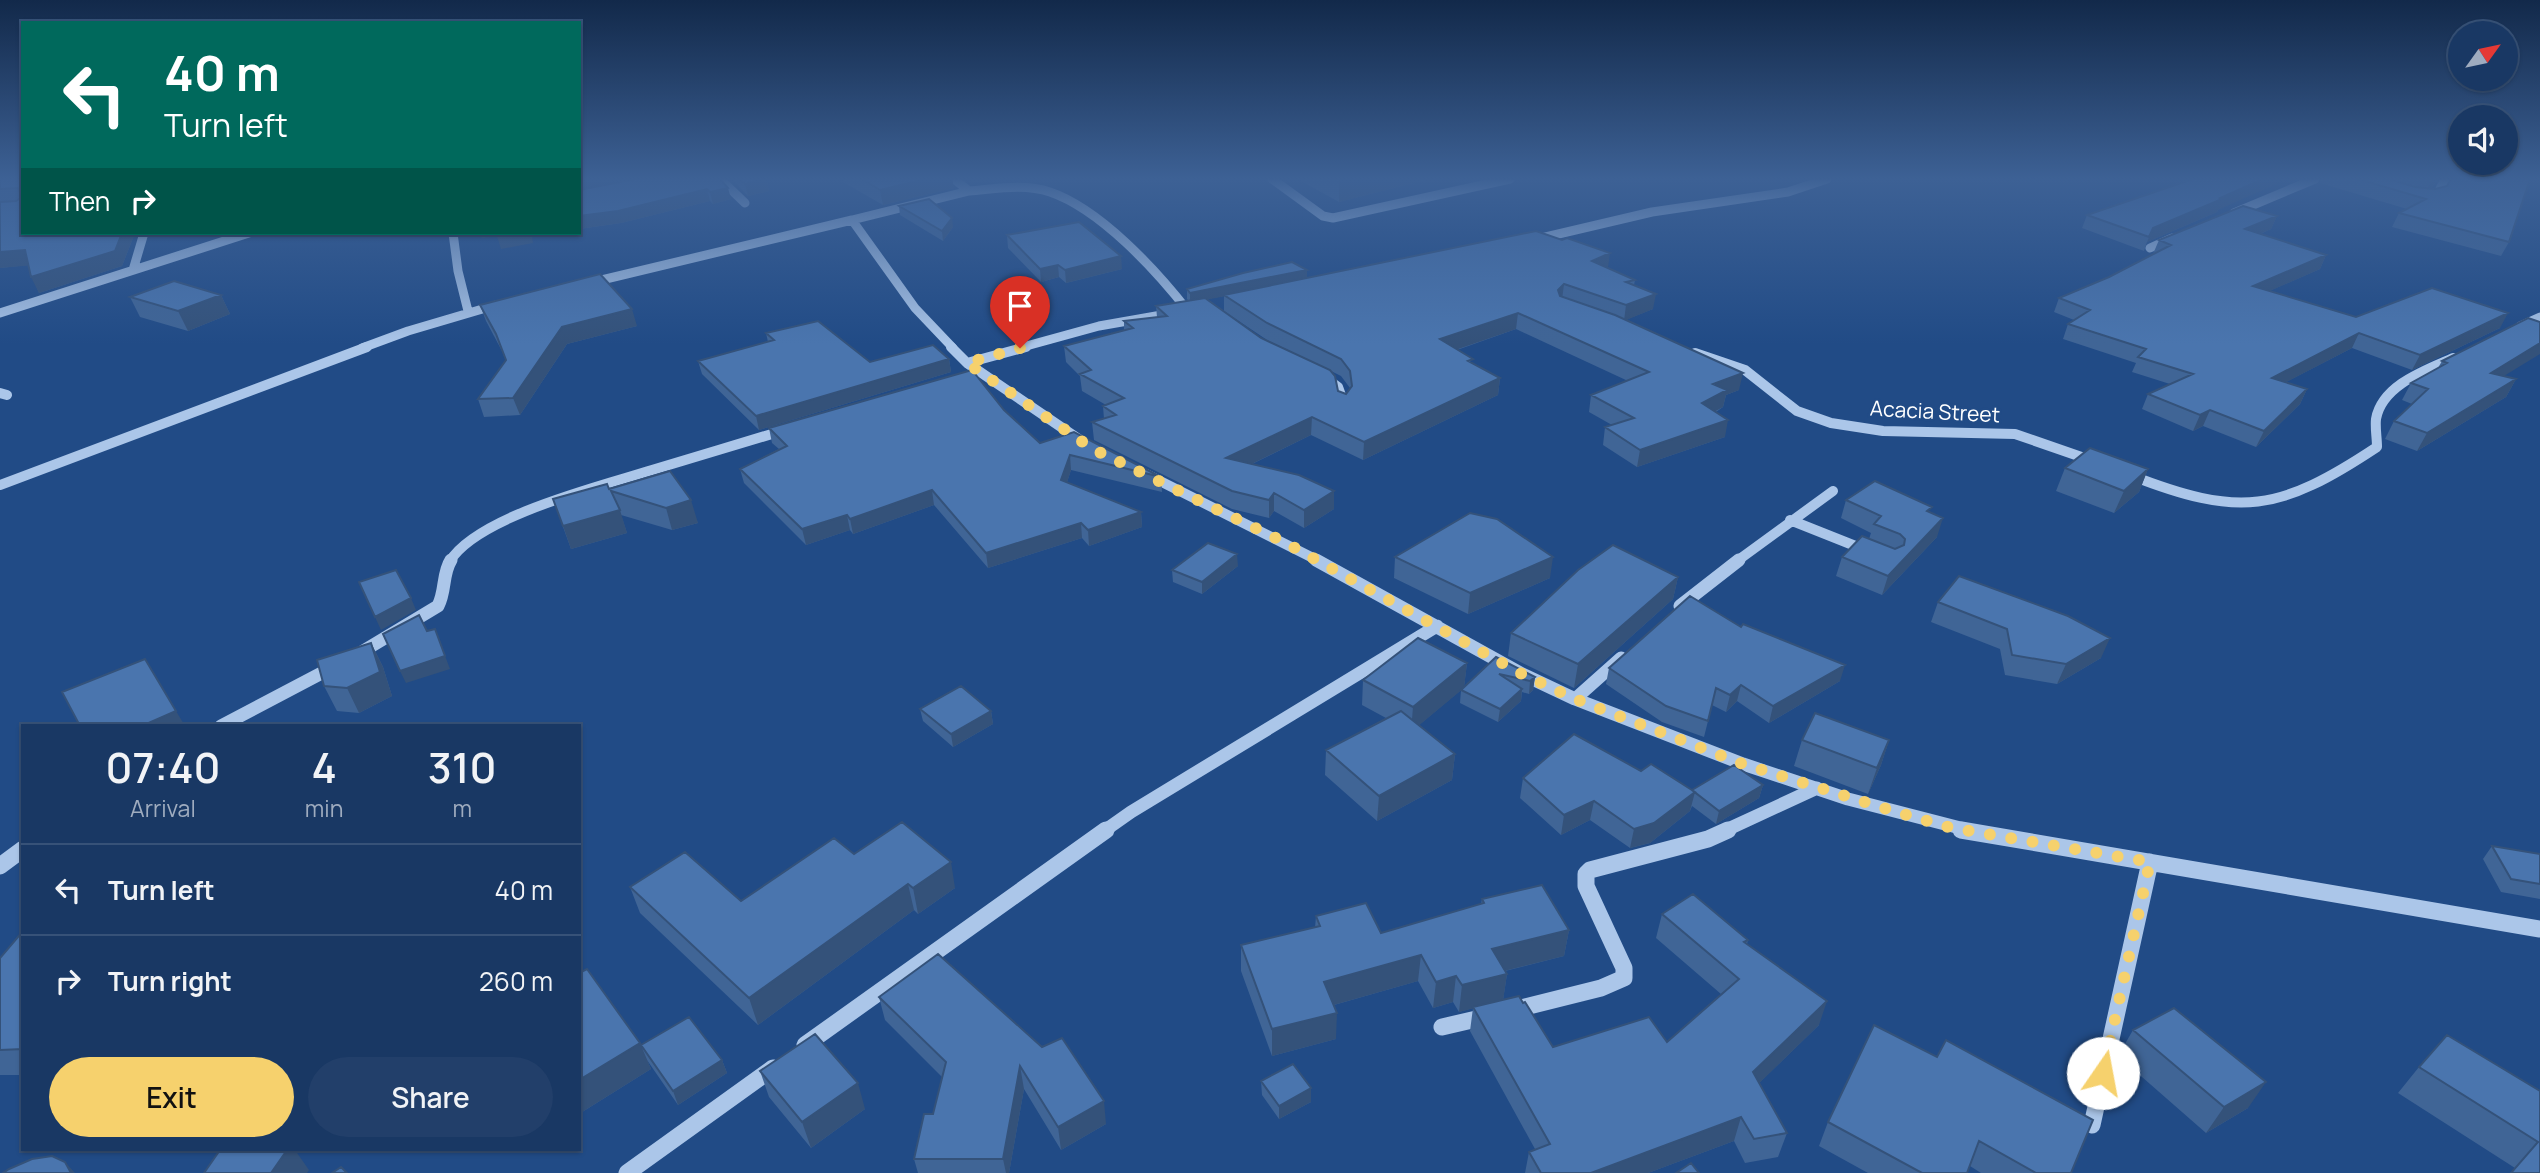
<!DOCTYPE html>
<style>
body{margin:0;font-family:Manrope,sans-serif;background:#223f6a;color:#f1f3f6;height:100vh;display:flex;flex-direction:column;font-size:26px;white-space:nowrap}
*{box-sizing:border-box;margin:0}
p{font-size:23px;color:#9facbf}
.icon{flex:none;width:38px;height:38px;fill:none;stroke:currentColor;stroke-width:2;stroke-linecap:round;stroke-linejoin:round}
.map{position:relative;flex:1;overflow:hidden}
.sheet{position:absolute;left:21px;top:724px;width:560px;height:427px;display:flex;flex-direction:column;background:#193864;border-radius:0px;box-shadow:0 2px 5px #0004,0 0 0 2px #375278}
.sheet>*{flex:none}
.guide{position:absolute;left:21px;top:21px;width:560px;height:214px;border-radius:0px;box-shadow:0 2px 5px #0004,0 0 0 2px #375278;background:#00695c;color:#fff;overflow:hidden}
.needle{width:46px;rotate:57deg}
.buttons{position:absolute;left:2448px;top:21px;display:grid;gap:14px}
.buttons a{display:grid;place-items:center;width:70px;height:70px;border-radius:50%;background:#193864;box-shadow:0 2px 5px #0004,0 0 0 2px #375278;font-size:35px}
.pin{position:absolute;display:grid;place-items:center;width:60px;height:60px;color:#fff;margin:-72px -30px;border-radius:50% 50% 50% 0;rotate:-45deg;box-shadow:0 0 7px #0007}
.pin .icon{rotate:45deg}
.me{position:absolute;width:77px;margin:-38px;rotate:12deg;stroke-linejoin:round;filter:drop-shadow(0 0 5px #0008)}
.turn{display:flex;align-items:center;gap:24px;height:147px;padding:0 28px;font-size:32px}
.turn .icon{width:91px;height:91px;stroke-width:2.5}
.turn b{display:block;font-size:49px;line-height:60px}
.then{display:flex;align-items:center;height:66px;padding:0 28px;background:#0003;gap:14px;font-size:26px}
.eta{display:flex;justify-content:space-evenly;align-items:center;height:119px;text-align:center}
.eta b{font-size:42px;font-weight:600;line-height:49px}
.cta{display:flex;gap:14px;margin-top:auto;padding:14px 28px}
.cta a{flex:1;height:80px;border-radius:42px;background:#f6d16d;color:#111;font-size:28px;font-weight:600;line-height:80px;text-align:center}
.cta a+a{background:#223f6a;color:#f1f3f6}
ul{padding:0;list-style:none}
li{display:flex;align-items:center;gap:21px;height:91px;padding:0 28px;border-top:2px solid #375278}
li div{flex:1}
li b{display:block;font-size:26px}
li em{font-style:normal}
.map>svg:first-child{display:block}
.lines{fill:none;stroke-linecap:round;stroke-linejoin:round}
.minor-far3{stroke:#abc6e9;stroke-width:9}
.minor-far2{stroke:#abc6e9;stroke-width:10}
.minor-far1{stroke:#abc6e9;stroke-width:13}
.minor{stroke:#abc6e9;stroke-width:17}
.wall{fill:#406596;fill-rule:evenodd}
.shaded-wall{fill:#34527a}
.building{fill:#4a75ae;stroke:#34527a;stroke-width:2}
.route{stroke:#f6d16d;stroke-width:12;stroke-dasharray:0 21.6}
.labels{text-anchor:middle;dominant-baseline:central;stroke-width:5;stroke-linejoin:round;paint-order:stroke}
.street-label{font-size:21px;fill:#fff;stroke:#214b86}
</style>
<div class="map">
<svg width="2540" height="1173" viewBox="0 0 2540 1173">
<rect width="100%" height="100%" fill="#214b86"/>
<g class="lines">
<!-- minor-far3 -->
<path class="minor-far3" d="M720,179L745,203
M1272,179L1323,216L1333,218L1510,179
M969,191C995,189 1024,183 1050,192C1100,209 1156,270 1188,311
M2428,194L2438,193L2445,179
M2234,213L2315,179
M453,233L458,271L468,311
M1537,239L1652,212L1788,192L1827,179
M2150,248L2172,238
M133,270L144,233
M589,283L852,220
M0,313L249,233
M2520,326L2540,317
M362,348L408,331L496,305
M953,348L915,308L852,220L969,191L954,179
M1019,348L1099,326L1173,313"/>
<!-- minor-far2 -->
<path class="minor-far2" d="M951,347L967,363L1083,442
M1695,353L1745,370L1797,411L1831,423L1883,431L2015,434L2093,461
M967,363L1026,347
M1323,376L1338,387L1344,404
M0,393L7,395
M1146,474L1319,561
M2130,475C2240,518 2279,512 2377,447C2377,438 2375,428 2376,419C2382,385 2426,370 2453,358
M0,485L367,347
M1790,520L1868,551
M450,561C478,516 601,486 652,470C696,457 741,443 785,430
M1737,561L1833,491"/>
<!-- minor-far1 -->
<path class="minor-far1" d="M1316,560L1522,674L1575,699L1743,764L1848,799L1972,831
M1680,606L1739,560
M360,653L438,606C446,591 442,574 451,560
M1575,699L1621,658
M221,726L335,666
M1104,831L1131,812L1437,626
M1724,831L1817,788"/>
<!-- minor -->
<path class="minor" d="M1961,830L2540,929
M0,866L23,849
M1513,1010L1601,988L1624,978V968L1586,886V874L1590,870L1708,839L1728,830
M1442,1027L1485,1017
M805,1045L1106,830
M2092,1125L2150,862
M627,1173L773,1068"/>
</g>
<!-- wall -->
<path class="wall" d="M0,179H23V233H135L122,266L39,293L28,265L0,268Z
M720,179L731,199L713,204L710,201L621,223L579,229V190Z
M731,179H769L767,180L769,191L748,196Z
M843,179H952L954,188L883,205L843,182Z
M1301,179H1440L1425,183L1421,181L1339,202L1301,181Z
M2321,179H2437L2432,187L2428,188L2409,185L2509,242L2501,256L2392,227L2399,213L2407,209L2320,183Z
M899,206L953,227L943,241L900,215Z
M2218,210L2217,212L2147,242L2144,251L2082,228L2087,215Z
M2277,216L2271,229L2260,234L2326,255L2320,269L2269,291L2356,317L2500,328L2412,370L2352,348L2286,382L2307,389L2300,404L2256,447L2203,426L2193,431L2142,409L2148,394L2170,384L2132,372L2136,363L2063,339L2068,324L2074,320L2054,312L2059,298L2109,277L2153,254L2159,240Z
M1007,235L1122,269L1066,283L1059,277L1041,282L1008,248Z
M1608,268L1635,280L1634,285L1653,309L1625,320L1739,390L1726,395L1723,407L1716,412L1725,437L1637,467L1603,445L1605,427L1612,425L1589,412L1591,395L1628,381L1516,329L1457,350L1472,363L1500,378L1498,395L1363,460L1311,435L1252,464L1334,509L1304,528L1274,511L1269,518L1232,509L1094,440L1092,422L1104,419L1103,406L1106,405L1082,391L1080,376L1066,362L1064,346L1124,330V321L1157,317L1156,306L1189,301L1187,299V289L1307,270V278ZM1224,296V311L1267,340L1315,363L1261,338L1207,299ZM1331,371L1341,376L1350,388L1346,394L1338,391Z
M221,295L230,314L188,331L140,317L130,297Z
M480,305L637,326L567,344L520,415L484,417L478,399L506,361L502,351L486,321Z
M766,333L870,362L949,359L951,372L759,430L702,374L698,361L768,342Z
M2442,361L2516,379L2506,397L2417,451L2385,439L2394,421L2412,404L2402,400L2411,383L2438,368Z
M1004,410L1040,443L1161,477L1162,492L1071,470L1067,482L1141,512L1142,527L1089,546L1082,538L988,568L934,505L853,534L850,530L806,545L744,483L740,469L779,449L772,443L769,428Z
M2065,468L2148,469L2139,492L2114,513L2056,491Z
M670,471L698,523L672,530L621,515L627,533L571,549L553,499L609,489Z
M1846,500L1931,513L1937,537L1882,595L1836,576L1842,557L1869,539L1871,533L1841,518Z
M1395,557L1550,578L1468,614L1394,578Z
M1238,566L1202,594L1173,582L1172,570Z
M1678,577L1673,599L1574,688L1508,656L1511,633Z
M1938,602L2101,658L2057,684L2005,675L2000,649L1931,622Z
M1741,627L1840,681L1769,723L1737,701L1726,712L1712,705L1704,737L1662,722L1606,684L1609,668Z
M371,643L383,667L392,696L359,713L337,711L324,686Z
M1496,657L1535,677L1533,690L1529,694L1522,692L1521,701L1498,722L1460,703L1461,690L1419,725L1455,754L1452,780L1377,821L1325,775L1326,750L1386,718L1362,705L1363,680L1467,663L1464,687Z
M920,709L991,711L993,724L953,747L923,721Z
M1802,740H1889L1881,765L1868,794L1794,766Z
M1641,771L1692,790L1763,785L1759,798L1716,824L1692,806L1690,811L1650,843L1630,848L1590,820L1561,835L1520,798L1523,778Z
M2492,846L2540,854V899L2501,892L2483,859Z
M854,854L955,888L918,914L914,910L758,1025L640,913L630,887L741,901Z
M1482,899L1569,930L1564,956L1505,971L1507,974L1503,1000L1553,1047L1667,1042L1721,994L1656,938L1662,914L1748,940L1747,944L1819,1025L1759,1083L1787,1133L1778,1157L1745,1163L1734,1141L1648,1173H1525L1529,1152L1535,1149L1470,1031L1473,1008L1459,1012L1453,1002L1433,1008L1418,981L1334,1005L1336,1039L1272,1056L1241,971V945L1315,928L1316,916L1381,933L1481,904Z
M23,931V1075H0V958Z
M938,954L1106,1124L1061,1150L1024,1089L1009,1173H918L914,1159L933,1114L942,1077L885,1020L879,997Z
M587,969L641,1045L689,1017L722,1060L727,1073L678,1105L647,1060L651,1069L579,1114V973Z
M2133,1030L2248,1108L2206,1133L2118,1056Z
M1937,1057L2071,1173H1981L1970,1166L1967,1173H1868L1819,1146L1828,1122Z
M2419,1067L2540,1091V1173H2510L2515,1168L2398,1093Z
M760,1071L865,1109L811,1148L769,1097Z
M1261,1081L1311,1088V1102L1279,1119L1262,1095Z"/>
<!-- shaded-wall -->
<path class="shaded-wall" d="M579,179H625L579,189Z
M758,179H769L767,180L769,191L748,196L745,184Z
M925,179H952L954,188L883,205L880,190Z
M971,179H994L971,184Z
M1346,179H1421V181L1339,202V181Z
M1425,179H1440L1425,183Z
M2263,179H2287L2218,210L2217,212L2147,242L2153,228Z
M2432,179H2437L2432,187L2428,188Z
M728,188L731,199L713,204L710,192Z
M707,189L710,201L621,223L579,229V216Z
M2277,216L2271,229L2239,243L2245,229Z
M952,218L953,227L943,241L942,231Z
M122,233H135L122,266L39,293L31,277Z
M480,233H555L532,236L533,243L501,249L497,236L482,238Z
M25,250L34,265L0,268V252Z
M1610,253L1608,268L1592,261Z
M2326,255L2320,269L2247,301L2253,286Z
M1121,256L1122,269L1066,283L1065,270Z
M1058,265L1059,277L1041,282L1040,269Z
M1307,270V280L1190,303V293Z
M1564,284L1562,300L1558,290Z
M1656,294L1653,309L1624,321L1626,305Z
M221,295L230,314L188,331L178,311Z
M632,309L637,326L567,344L520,415L513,398L562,327Z
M1518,313L1516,329L1438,356L1440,339Z
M2508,313L2500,328L2412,370L2420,355Z
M2359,333L2352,348L2265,393L2272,378Z
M2540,343V354L2481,390L2491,373Z
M949,359L951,372L759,430L756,416Z
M1743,373L1739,390L1726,395L1723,407L1699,420L1702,403L1713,384Z
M1500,378L1498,395L1363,460L1364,442Z
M2516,379L2506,397L2417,451L2427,433Z
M2307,389L2300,404L2256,447L2264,431Z
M2210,410L2203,426L2193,431L2200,415Z
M1312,417L1311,435L1227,476L1226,458Z
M1728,420L1725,437L1637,467L1640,450Z
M1070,455L1071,470L1063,495L1061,480Z
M2148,469L2139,492L2114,513L2124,491Z
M932,490L934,505L853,534L850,519Z
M1334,491V509L1304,528V510Z
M1274,493V511L1269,518V500Z
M691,500L698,523L672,530L666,508Z
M620,510L627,533L571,549L563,526Z
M1141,512L1142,527L1089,546L1088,530Z
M847,515L850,530L806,545L802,529Z
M1943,518L1937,537L1882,595L1888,576Z
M1081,523L1082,538L988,568L986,553Z
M1237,554L1238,566L1202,594V582Z
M1553,557L1550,578L1468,614L1470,593Z
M1678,577L1673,599L1574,688L1578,664Z
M411,598L416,610L381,630L375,617Z
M435,629L450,669L406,683L400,671Z
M2110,638L2101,658L2057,684L2066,664Z
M371,643L383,667L392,696L359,713L347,688Z
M1467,663L1464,688L1411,732L1413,707Z
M1845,665L1840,681L1769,723L1773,706Z
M1535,677L1533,690L1529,694L1530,681Z
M1741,685L1737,701L1726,712L1730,695Z
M1522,689L1521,701L1498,722L1500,709Z
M176,711L185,726H148L146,724Z
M991,711L993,724L953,747L951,734Z
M1889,740L1881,765L1868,794L1877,768Z
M1455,754L1452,780L1377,821L1379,796Z
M1763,785L1759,798L1716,824L1719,811Z
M1695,792L1690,811L1650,843L1630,848L1634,829Z
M1594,801L1590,820L1561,835L1564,815Z
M951,862L955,888L918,914L913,888Z
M908,884L914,910L758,1025L749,998Z
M1569,930L1564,956L1488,975L1492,949Z
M1421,955L1418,981L1323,1008L1324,982Z
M1507,974L1503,1001L1459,1012L1462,985Z
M1456,976L1453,1002L1433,1008L1436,982Z
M1827,1001L1819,1025L1746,1096L1753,1072Z
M1337,1013L1336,1039L1272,1056V1029Z
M640,1043L651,1069L579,1114V1080Z
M722,1060L727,1073L678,1105L673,1091Z
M1020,1066L1024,1089L1009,1173H1006L1003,1159Z
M2266,1082L2248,1108L2206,1133L2224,1107Z
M858,1083L865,1109L811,1148L802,1122Z
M1311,1088V1102L1279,1119V1106Z
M1104,1101L1106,1124L1061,1150L1058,1127Z
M1741,1117L1734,1141L1648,1173H1591Z
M287,1150H295L309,1170L307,1173H271Z
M65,1162L75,1173H71Z"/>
<!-- building -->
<path class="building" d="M0,179H23V233H122L115,251L31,277L25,250L0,252V202L16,201L22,197L18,188L0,189Z
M635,179H720L728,188L710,192L707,189L618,211L579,216V190Z
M740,179H765L745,184Z
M862,179H925L880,190Z
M2193,179H2263L2220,198L2222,199L2153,228L2149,237L2087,215Z
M2358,179H2389L2415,187L2435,189L2447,186L2451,179H2530L2509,242L2399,213L2426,199Z
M929,199L952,218L942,231L899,206Z
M2243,206L2277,216L2245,229L2326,255L2253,286L2356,317L2432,288L2508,313L2420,355L2359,333L2272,378L2307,389L2264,431L2210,410L2200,415L2148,394L2193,374L2138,357L2146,349L2068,324L2090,310L2059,298L2109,277L2171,245L2159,240Z
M1079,222L1121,256L1065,270L1058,265L1040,269L1007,235Z
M1536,231L1562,240L1567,238L1610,253L1592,261L1635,280L1626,282L1656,294L1626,305L1564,284L1558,290L1560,296L1615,315L1743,373L1713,384L1727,390L1702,403L1728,420L1640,450L1605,427L1634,418L1591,395L1649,372L1518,313L1440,339L1473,359L1468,361L1500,378L1364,442L1312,417L1226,458L1299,475L1334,491L1304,510L1274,493L1269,500L1232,491L1092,422L1116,415L1103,406L1124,398L1080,374L1091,370L1064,346L1133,328L1124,321L1167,316L1156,306L1205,298L1261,338L1330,370L1335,376L1338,391L1346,394L1352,386L1350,371L1341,359L1267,323L1224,295Z
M497,233H518L497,236Z
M1292,262L1307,270L1190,293L1187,289L1243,273Z
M600,274L632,309L562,327L513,398L478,399L506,360L496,334L480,305Z
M174,281L221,295L178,311L130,297Z
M2528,318L2540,322V343L2491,373L2516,379L2427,433L2394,421L2428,389L2411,383L2447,363L2442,361Z
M818,321L870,362L933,345L949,359L756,416L698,361L774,340L766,333Z
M972,370L1004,410L1040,443L1074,432L1161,477L1070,455L1061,480L1141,512L1088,530L1081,523L986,553L932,490L850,519L847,515L802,529L740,469L787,446L769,428Z
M2090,448L2148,469L2124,491L2065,468Z
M670,471L691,500L666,508L611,491L620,510L563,526L553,499L607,484L609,489Z
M1875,481L1932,507L1927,511L1943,518L1888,576L1842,557L1862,536L1895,549L1904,545L1905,539L1900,534L1874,524L1881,516L1846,500Z
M1470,513L1497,519L1553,557L1470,593L1395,557Z
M1208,543L1237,554L1202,582L1172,570Z
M1613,545L1678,577L1578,664L1511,633L1578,570Z
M396,570L411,598L375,617L359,582Z
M1959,576L2068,616L2110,638L2066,664L2012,655L2007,629L1938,602Z
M1690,596L1741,627L1743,624L1845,665L1773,706L1741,685L1730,695L1716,688L1708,721L1666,706L1609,668Z
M419,615L427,631L435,629L445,656L400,671L383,634Z
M1418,638L1467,663L1413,707L1363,680Z
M371,643L380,672L347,688L324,686L317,660Z
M1496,657L1535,677L1530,681L1499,674L1522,689L1500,709L1461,690Z
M145,659L176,711L146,724L148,726H80L62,692Z
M961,686L991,711L951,734L920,709Z
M1401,711L1455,754L1379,796L1326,750Z
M1815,713L1889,740L1877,768L1802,740Z
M1574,734L1641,771L1651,764L1695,792L1654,823L1634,829L1594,801L1564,815L1523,778Z
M1734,765L1763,785L1719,811L1692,790Z
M902,822L951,862L913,888L908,884L749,998L630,887L685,852L741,901L834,838L854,854Z
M2492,846L2540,854V884L2511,879Z
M1542,885L1569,930L1492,949L1507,974L1462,985L1456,976L1436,982L1421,955L1324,982L1337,1013L1272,1029L1241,945L1320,926L1316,916L1366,903L1381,933L1484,903L1482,899Z
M1693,894L1748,940L1744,942L1827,1001L1753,1072L1787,1133L1754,1139L1741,1117L1591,1173H1541L1529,1152L1550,1144L1473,1007L1519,996L1523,1003L1525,1002L1553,1047L1649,1017L1667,1042L1739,979L1662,914Z
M23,931V1049L0,1050V958Z
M938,954L1042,1047L1062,1038L1104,1101L1058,1127L1020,1066L1003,1159H914L924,1114H933L946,1062L879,997Z
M587,969L640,1043L579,1080V973Z
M2174,1008L2266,1082L2224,1107L2133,1030Z
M689,1017L722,1060L673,1091L641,1045Z
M1874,1025L1937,1057L1946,1040L2093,1120L2071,1173H2036L1979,1141L1967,1173H1922L1828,1122Z
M815,1034L858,1083L802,1122L760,1071Z
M2447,1035L2540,1091V1173H2511L2538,1142L2419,1067Z
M1293,1064L1311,1088L1279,1106L1261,1081Z
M220,1150H287L271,1173H204Z
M52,1156L65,1162L71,1173H3L9,1169L32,1159Z
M1691,1163L1699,1173H1676Z
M341,1167L347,1173H332Z"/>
<!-- sky -->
<linearGradient id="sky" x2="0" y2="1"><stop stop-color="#12294a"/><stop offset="0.52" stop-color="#3d6195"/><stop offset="1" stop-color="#3d6195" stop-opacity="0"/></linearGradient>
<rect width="2540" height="344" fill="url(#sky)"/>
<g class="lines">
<!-- route -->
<path class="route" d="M1020,348L967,363L1093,449L1286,543L1522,674L1575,699L1743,764L1900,813L1952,828L2150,862L2103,1073"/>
</g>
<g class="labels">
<!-- street labels -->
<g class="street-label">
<text transform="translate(1935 411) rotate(3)">Acacia Street</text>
</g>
</g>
</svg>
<div class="buttons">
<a><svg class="needle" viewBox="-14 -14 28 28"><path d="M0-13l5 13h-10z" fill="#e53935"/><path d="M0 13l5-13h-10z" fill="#9facbf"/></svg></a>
<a><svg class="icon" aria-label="sound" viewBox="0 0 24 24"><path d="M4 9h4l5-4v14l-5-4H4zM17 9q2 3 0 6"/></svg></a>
</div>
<div class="pin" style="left:1020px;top:348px;background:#d93025"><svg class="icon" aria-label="arrive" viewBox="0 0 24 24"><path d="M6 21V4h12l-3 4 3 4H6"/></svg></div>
<svg class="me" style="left:2103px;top:1073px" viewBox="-20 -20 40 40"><circle r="19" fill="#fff"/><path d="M0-13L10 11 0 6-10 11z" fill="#f6d16d"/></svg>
<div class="guide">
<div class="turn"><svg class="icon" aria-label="left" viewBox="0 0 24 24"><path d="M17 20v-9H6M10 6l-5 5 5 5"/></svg><div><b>40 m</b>Turn left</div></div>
<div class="then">Then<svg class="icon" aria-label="right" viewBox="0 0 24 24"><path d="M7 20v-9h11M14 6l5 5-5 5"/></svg></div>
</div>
<section class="sheet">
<div class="eta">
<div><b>07:40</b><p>Arrival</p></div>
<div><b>4</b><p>min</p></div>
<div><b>310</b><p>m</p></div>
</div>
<ul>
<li><svg class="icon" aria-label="left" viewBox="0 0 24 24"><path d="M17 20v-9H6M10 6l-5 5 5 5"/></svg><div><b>Turn left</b></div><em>40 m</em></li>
<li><svg class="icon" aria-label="right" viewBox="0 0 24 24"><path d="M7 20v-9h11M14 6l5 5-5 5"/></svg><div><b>Turn right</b></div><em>260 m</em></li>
</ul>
<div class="cta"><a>Exit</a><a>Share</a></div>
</section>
</div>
